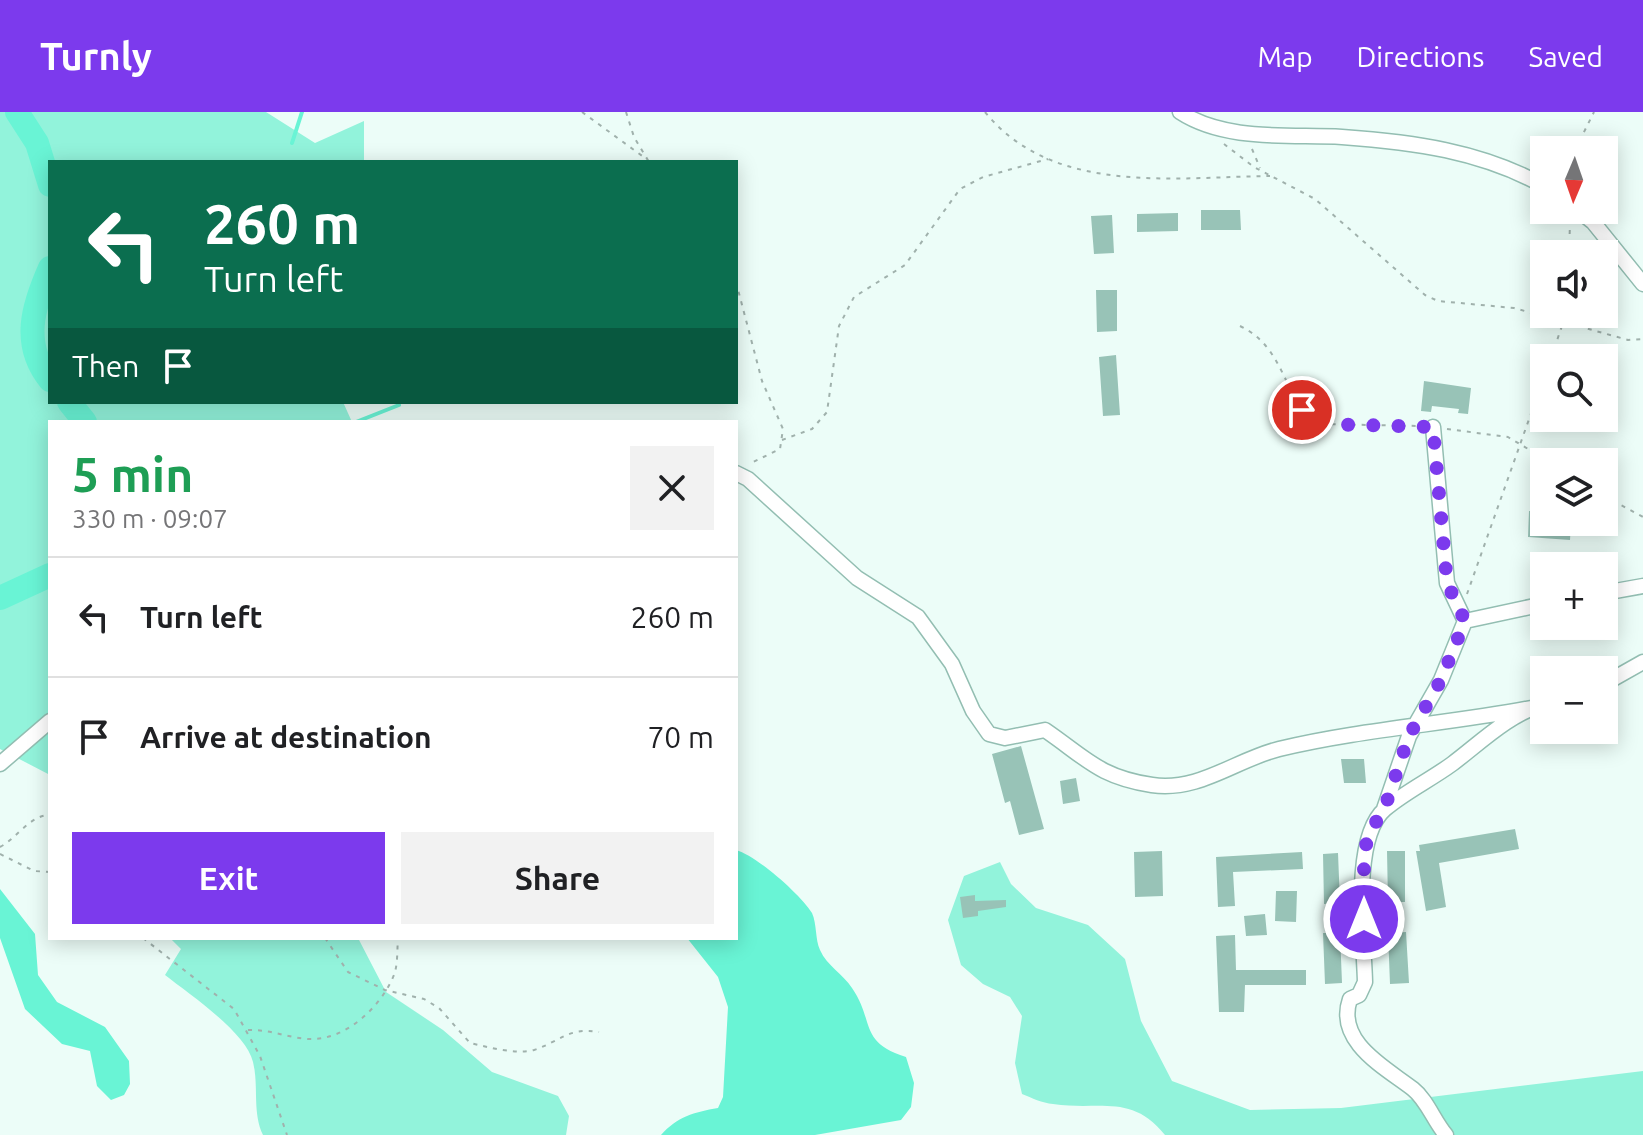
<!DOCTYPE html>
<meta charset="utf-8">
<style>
body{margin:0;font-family:Ubuntu,sans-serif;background:#f2f2f2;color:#202124;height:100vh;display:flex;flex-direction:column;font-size:30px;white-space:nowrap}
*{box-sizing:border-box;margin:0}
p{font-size:26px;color:#757577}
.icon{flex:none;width:44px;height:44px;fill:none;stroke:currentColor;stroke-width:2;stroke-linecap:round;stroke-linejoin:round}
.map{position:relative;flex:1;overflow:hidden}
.drawer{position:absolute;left:48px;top:308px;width:690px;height:520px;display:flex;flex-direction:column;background:#fff;border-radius:0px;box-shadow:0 4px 20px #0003}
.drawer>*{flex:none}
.top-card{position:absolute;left:48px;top:48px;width:690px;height:244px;border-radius:0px;box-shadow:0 4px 20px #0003;background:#0b6e4f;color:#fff;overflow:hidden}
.needle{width:52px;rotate:182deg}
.fabs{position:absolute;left:1530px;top:24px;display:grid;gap:16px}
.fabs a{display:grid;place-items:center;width:88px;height:88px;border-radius:0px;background:#fff;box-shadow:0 4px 20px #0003;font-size:40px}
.pin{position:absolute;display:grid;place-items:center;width:68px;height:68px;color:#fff;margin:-34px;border:4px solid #fff;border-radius:50%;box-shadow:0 2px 8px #0007}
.me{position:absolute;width:88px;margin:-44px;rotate:0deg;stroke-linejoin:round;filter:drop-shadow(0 0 6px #0008)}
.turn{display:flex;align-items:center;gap:28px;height:168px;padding:0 24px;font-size:36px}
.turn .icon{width:104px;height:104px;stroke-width:2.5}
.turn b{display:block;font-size:56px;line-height:68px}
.then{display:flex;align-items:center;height:76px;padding:0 24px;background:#0003;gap:16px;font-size:30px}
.round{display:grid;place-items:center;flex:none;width:84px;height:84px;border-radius:0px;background:#f2f2f2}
.overview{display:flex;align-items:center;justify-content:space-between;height:136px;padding:0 24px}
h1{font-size:48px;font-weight:700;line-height:60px;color:#1e9e55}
.action{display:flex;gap:16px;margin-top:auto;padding:16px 24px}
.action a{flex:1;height:92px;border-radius:0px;background:#7c3aed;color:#fff;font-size:32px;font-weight:700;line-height:92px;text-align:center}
.action a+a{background:#f2f2f2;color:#202124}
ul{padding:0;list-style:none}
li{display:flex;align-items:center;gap:24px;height:120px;padding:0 24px;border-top:2px solid #e0e0e0}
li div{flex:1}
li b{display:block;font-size:30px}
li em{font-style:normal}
header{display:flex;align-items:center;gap:48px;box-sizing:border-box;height:112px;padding:0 40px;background:#7c3aed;color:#fff}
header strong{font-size:38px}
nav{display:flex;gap:44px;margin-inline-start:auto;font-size:28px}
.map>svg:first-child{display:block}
.green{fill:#92f3db}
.water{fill:#69f4d5}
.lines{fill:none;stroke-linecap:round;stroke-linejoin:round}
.stream{stroke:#69f4d5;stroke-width:4}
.river{stroke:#69f4d5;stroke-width:24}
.building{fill:#98c3b7}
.street-casing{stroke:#93beb2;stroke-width:17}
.path{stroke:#a0b1ac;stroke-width:2;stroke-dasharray:4 6;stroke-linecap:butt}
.street{stroke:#fff;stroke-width:14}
.route{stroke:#7c3aed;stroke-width:14;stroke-dasharray:0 25.2}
</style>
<header>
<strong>Turnly</strong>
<nav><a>Map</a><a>Directions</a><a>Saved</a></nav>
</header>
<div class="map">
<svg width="1643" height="1023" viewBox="0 0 1643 1023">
<rect width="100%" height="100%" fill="#ecfdf8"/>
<!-- green -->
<path class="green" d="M0,0H266L315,31L364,9V50H50V290H343L352,310H50V663L0,637Z
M1000,750L1011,772L1036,796L1088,813L1125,847L1141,909L1172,969L1250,998L1341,996L1643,959V1023H1165C1131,981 1100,999 1053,992C1042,991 1032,986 1022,982L1015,951L1022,904L1010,885L983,872L961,853L948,808L964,764Z
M170,826H358L386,880L443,918L492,960L558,984L569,1004L566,1023H263C252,1000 259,974 253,950C246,920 189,882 165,863L181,837Z"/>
<!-- water -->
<path class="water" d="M736,738C757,744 800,782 812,801C817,812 815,827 820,838C827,854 843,862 852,876C875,909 858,930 906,945L914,971L911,995L901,1008L815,1023H661C677,1005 694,1000 718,996L723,985L728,895L718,865L687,826H736Z
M0,777L35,822L38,863L57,890L105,915L129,949L130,972L124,983L111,988L97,974L90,939L62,932L25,897L0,826Z"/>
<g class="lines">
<!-- stream -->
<path class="stream" d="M292,31L302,0
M356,310L399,293"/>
<!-- river -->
<path class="river" d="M17,0L37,31L50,73
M50,156C33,194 21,232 50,268
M69,290L85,310
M0,486L50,463"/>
</g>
<!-- building -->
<path class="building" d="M1201,98H1240L1241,118H1201Z
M1178,101V119L1137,120V102Z
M1112,103L1114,141L1094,142L1091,104Z
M1096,178H1117V219L1097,220Z
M1116,243L1120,303L1103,304L1099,245Z
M1424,269L1471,276L1468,302L1458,301L1459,297L1432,294L1431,300L1421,299Z
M1529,399L1544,400V410H1571L1570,428L1528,425Z
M1021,634L1044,717L1019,723L1010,689L1005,691L992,642Z
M1341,647H1364L1366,671H1344Z
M1076,666L1080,689L1063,692L1060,669Z
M1515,717L1519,737L1439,751L1446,795L1426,799L1416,739H1420L1419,733Z
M1162,739L1163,784L1135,785L1134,740Z
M1387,739H1405V790H1388Z
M1302,740L1303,757L1233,760L1235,794L1218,795L1216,745Z
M1338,741L1340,791L1324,792L1323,742Z
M1276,779H1297L1296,810L1275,809Z
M975,783V789L1006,788V795L978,799V804L963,806L960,785Z
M1265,802L1267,823L1246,824L1244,804Z
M1406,820L1409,871L1390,872L1388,821Z
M1323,821H1340L1342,871L1325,872Z
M1235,823L1236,858H1306V873H1245L1244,900H1219L1216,824Z"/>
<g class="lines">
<!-- street casing -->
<g class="street-casing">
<path id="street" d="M1180,0C1226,30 1290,22 1342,25C1413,30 1481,39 1544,74
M1578,98L1593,110L1643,172
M1433,315L1447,471L1465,509
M736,361L748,367L857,466L918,505L952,552L973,599L989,622L1005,626L1045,618C1086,646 1099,665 1152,673C1199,680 1235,648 1279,637C1362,617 1448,612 1531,596
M1604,481L1643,474
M1604,572L1643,550
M0,652L50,609
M1384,697L1409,624L1441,568L1465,509L1544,492
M1446,1023C1434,1009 1427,988 1413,977C1386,956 1335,930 1350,887L1359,883L1365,870C1364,827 1351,726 1385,697C1405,680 1430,668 1452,652C1480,631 1509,602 1544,592"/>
</g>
<!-- path -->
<path class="path" d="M582,0L645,46
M626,0L634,25L649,50
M985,0C1053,84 1175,65 1270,64
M1224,32L1254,55L1315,87L1425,183L1438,189L1514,196L1628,228L1643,227
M1252,37L1260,56
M1575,38L1594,0
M1569,142L1570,111
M736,170L762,269L783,317L780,337L751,351
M1240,214C1289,237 1282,294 1323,312L1420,314
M1551,246L1566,202
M1447,317L1508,325L1550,350
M782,328L812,317L827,300L839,214L854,185L905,153L960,77L983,65L1048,47
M1604,384L1643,405
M1467,482L1544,265
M0,735C17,726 30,703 50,703
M0,742L34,759L50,760
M143,826L234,897L260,944L287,1023
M325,826L348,860L385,878L424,887L439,896L470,931C488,935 516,943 534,938C561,929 568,915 599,920
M248,918C269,917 288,926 309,927C345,929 381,895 394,863C398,852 397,838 398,826"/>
<!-- street -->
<use href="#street" class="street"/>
</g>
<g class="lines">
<!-- route -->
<path class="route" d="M1302,298L1323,312L1433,315L1447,471L1465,509L1441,568L1409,624L1384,698L1368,722L1364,745V807"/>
</g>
</svg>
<div class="fabs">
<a><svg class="needle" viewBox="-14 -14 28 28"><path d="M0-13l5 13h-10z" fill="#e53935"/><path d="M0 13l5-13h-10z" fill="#757577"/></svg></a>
<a><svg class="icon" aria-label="sound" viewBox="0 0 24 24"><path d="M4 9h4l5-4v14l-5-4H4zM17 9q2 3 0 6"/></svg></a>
<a><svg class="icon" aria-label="search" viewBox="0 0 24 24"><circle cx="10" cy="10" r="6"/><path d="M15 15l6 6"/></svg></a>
<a><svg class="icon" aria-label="layers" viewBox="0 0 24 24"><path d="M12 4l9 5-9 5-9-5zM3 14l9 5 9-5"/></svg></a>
<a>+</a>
<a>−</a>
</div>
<div class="pin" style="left:1302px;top:298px;background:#d93025"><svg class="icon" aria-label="arrive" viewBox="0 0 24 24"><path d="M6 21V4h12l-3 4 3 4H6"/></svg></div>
<svg class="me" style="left:1364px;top:807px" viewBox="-20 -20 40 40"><circle r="17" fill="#7c3aed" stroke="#fff" stroke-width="3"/><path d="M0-11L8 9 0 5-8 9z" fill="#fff"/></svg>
<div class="top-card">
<div class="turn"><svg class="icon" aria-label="left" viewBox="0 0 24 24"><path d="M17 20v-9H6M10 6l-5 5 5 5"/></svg><div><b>260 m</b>Turn left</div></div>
<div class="then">Then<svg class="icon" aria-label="arrive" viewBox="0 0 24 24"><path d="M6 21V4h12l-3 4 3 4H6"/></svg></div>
</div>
<section class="drawer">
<div class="overview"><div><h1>5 min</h1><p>330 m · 09:07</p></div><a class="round"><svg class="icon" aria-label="close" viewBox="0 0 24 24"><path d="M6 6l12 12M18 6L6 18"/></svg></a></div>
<ul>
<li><svg class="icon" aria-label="left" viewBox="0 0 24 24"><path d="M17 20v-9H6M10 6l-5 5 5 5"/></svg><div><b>Turn left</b></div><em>260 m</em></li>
<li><svg class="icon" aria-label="arrive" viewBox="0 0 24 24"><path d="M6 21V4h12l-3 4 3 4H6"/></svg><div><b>Arrive at destination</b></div><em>70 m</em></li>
</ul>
<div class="action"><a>Exit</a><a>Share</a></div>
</section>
</div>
